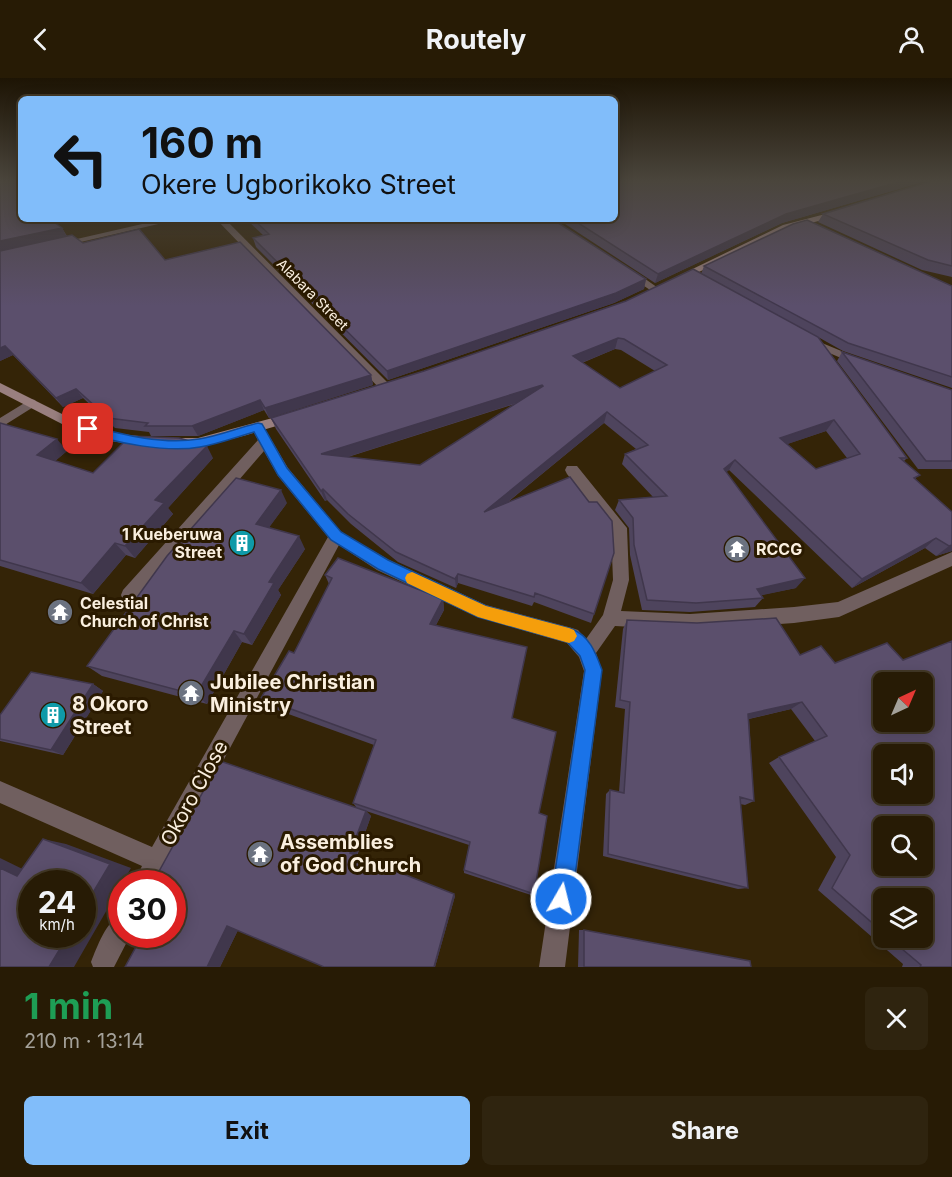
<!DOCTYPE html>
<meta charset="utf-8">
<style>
body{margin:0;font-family:Inter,sans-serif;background:#2f240f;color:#f1f3f6;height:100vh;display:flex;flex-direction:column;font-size:22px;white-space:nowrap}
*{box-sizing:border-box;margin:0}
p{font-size:20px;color:#a4a19a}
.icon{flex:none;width:33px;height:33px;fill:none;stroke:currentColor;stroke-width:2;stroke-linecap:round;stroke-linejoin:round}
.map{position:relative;height:889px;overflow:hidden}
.details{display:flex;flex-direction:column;background:#271b05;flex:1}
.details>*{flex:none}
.banner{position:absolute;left:18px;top:18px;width:600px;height:126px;border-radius:9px;box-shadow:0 3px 15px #0003,0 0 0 2px #433927;background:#81bdfa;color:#111;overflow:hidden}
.needle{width:39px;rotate:44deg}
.tools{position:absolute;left:873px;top:594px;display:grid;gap:12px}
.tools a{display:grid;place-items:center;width:60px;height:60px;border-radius:9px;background:#271b05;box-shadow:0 3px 15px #0003,0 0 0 2px #433927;font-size:30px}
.speed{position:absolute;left:18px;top:792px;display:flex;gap:12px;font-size:30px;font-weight:700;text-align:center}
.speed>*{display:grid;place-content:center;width:78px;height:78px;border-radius:50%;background:#271b05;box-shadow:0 3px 15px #0003,0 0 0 2px #433927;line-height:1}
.speed small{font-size:15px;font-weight:400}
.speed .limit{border:9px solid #d22;background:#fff;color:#111}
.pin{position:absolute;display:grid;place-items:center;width:51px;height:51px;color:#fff;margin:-26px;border-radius:12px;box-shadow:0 3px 9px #0006}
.me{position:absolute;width:66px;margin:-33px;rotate:8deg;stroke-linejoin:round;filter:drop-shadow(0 0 4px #0008)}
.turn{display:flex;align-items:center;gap:21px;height:126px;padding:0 24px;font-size:27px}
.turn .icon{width:78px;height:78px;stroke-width:2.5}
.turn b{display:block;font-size:42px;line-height:51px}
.round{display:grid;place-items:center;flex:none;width:63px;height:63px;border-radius:9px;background:#2f240f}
.overview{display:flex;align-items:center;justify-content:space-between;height:102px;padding:0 24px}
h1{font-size:36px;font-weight:700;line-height:45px;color:#1e9e55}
.action{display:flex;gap:12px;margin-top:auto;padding:12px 24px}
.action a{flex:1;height:69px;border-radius:9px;background:#81bdfa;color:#111;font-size:24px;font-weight:700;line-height:69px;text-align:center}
.action a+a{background:#2f240f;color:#f1f3f6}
header{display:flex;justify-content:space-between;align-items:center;height:78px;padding:0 24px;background:#271b05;font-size:27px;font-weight:700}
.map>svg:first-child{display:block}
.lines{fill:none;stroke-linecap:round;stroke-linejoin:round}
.street{fill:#705f5f;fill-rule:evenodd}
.secondary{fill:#997f7f;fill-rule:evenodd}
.wall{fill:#4e445d;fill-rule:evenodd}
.shaded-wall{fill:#40374c}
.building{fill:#5b4f6c;stroke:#40374c;stroke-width:1.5;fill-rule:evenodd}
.route{fill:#1a73e8;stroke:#114b97;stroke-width:1.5}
.slow{fill:#f59e0b}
.labels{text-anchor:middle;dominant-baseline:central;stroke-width:6;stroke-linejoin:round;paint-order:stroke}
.far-street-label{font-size:14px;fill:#faefdf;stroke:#2a1a00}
.poi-label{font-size:16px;font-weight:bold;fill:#faefdf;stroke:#2a1a00;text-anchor:start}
.near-poi-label{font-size:20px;font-weight:bold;fill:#faefdf;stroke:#2a1a00;text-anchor:start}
.near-street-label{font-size:20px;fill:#faefdf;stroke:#2a1a00}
</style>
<header><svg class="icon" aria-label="back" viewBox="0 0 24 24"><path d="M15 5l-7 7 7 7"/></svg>Routely<svg class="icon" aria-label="person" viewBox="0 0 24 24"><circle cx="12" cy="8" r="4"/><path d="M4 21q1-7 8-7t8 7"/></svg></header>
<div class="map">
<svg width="952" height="889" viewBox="0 0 952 889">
<rect width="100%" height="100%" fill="#342407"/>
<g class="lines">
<!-- street -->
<path class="street" d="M164,141H180L59,169L55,166Z
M216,141H225L390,307V313H382Z
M625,191H631L661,212L653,214L625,195Z
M810,260L863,282L865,284L859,287L855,286L806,265V261Z
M31,321L35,322L37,325L35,328L0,350V340Z
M257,345L262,346L288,390L341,454L389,482L486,527L572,550L578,552L586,561L603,537L613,502L611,452L567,396L565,392L567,388H577L627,450L629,502L621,533L690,536L794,529L838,524L952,474V488L839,539L794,545L690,552L615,548L596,575L602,593L565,889H539L584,593L579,579L567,565L477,539L377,492L339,467L157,806H133L142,788L0,725V703L152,769L328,459L278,398L264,373L135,522L129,524L123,522L121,517L123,512L258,362L251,349Z
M122,836V856H131L114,889H93L91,884C97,869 106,843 122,836Z"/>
<!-- secondary -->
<path class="secondary" d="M841,132L845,134L844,136L789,151L680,203L672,201L783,147Z
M0,305L70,340L112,355L148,359L155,364L148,369L111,363L62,346L0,314Z
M291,335L297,339L295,342C275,348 184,380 171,365L178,360H198Z"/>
</g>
<!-- wall -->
<path class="wall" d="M615,103H926L782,145L655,205L559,142H554L646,201L644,211L614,225L388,302L256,169L253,160L264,158L246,141H615Z
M952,103V199L922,192L818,144L823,136Z
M21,141H58L52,143L62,150L67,158L83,165L165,182L371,297L373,307L269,340L264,332L198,358H151L149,354L115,350L83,320L63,329L13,277L0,283Z
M704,188L952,208V310L843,273L818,259L907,380L904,383L916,401L952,473L936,478L925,470L852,510L729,392L726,394L796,510L761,517L763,520L755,529L690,534L642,532L630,477L629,450L615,432L619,422L653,419L622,386L625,376L636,371L604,345L508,424L594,536L591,545L534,524L532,528L458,505L456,510L398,484L351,446L327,422L325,423L276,351L271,340L424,293L626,223L701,196ZM615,271L621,272L655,293L620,310L582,285ZM518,325L420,387L348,379ZM826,353L847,380L816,391L787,366Z
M842,274L952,312V391H918L837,283Z
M0,345L67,373L55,383L93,395L213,380L168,430L173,436L135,480L126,477L93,516L0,488Z
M287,425L269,449L305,471L278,512L281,517L252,567L242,564L207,626L102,598L87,588Z
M325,497L443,521L444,532L436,547L512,640L539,735L534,816L531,817L464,795V792L469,767L366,733L371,738L357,778L455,818L435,889H324L238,852L220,889H125L357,730L353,725L374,667L269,629L261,620L294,575L329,506Z
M627,542L800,577L835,585L903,582L952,889H902L903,886L818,812L836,779L769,685L779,679L815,663L791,631L749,641L754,723L745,727L740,726L748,810L738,811L603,778L606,716L610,712L619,714L625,631L615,629L623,551ZM884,820L922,860H884Z
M93,606L103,613L63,677L0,663V637Z
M579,852H584L751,889H578Z"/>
<!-- shaded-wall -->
<path class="shaded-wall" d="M902,103H926L782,145L655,205L658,196L786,136Z
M122,141H143L124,146Z
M62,150L67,159L0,173V163Z
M646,201L644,211L614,225L388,302L387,293Z
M618,260L615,271L571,289L573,278Z
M5,268L13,277L0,283V270Z
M371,297L373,307L269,340L265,330Z
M542,307L541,317L325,386L321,376Z
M76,311L83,320L63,329L56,320Z
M260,322L264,332L198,358L192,348Z
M607,334L604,345L483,444L484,434Z
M834,342L826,353L773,371L780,360Z
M57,361L67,373L48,389L37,377Z
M207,368L213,380L168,430L173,436L135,480L125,468L155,422Z
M735,382L729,392L718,402L724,391Z
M323,411L327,422L325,423L321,413Z
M281,412L287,425L263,458L256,446Z
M299,458L305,471L278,512L281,517L252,567L244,556L269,504Z
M936,460L925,470L852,510L862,501Z
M115,465L126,477L93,516L81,505Z
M952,467V473L936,478L949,468Z
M458,496V505L456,510L455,501Z
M805,500L796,510L749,520L757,511Z
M443,521L444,532L431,556L430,546Z
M234,553L242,564L207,626L196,617Z
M93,606L103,613L63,677L51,672Z
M802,624L791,631L740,643L748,636Z
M366,733L371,738L356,779L350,775Z
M43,761L66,766L131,790L74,889H49L69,856H82V833Z
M0,780L43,801L17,798L0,790Z
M454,816L455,818L435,889H434Z
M227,848H240L220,889H207Z"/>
<!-- building -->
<path class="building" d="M0,103H21V141H50L62,150L0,163Z
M615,103H902L786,136L658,196L572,141H615Z
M931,103H952V188L928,182L823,136Z
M253,141H552L646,201L616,215L387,293L253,160L269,156Z
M807,142L952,208V299L848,265L704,188L793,146Z
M139,151L165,182L240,164L371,297L265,330L260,322L192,348H145L148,345L108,340L76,311L56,320L5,268L0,270V173L72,157L83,165Z
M693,191L818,259L907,380H900L920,397L914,400L952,434V467L949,468L936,460L862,501L735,382L724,391L805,500L757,511L763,520L696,525L647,522L634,467L633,440L619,422L667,418L625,376L648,367L607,334L484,434L570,399L589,424H597L612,443L614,475L594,536L535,515L534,519L458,496L455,501L396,474L348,436L323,411L321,413L271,340L424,293L626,223ZM618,260L624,261L667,287L620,310L573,278ZM542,307L543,308L420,387L321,376ZM834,342L860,376L816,391L780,360Z
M842,274L952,312V383H926Z
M0,345L57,361L37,377L93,395L130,358L179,360L207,368L155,422L164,425L125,468L115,465L81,505L0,482Z
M236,400L281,412L256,446L299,458L269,504L274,505L244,556L234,553L196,617L87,588L167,478Z
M338,480L443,521L430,546L527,569L512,640L556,654L539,735L547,738L534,816L464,792L470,764L353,725L376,662L261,620L289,573L294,575L332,500L325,497Z
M776,540L800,577L821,568L835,585L887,565L903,582L952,563V889H920L921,887L889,860H922V820H884V855L832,810L850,777L779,679L827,658L802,624L748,636L754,723L740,719L748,810L608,776L610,712L624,715L630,624L620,622L627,542L697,545ZM884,604H922V644H884ZM884,676H922V716H884ZM884,748H922V788H884Z
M31,594L93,606L51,672L0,661V637Z
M220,683L366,733L350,775L454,816L434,889H324L227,848L207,889H125L143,856H172V806H152Z
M43,761L110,786L82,833V806H32V856H69L49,889H0V790L17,798Z
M584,852L750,883L751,889H584Z"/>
<!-- sky -->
<linearGradient id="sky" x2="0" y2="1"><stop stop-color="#1d1404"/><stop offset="0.45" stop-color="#4a453c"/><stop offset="1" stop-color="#4a453c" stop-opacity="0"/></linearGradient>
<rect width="952" height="228" fill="url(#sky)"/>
<!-- route -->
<path class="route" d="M258,345L262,346L287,390L341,454L388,482L486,528L572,551C590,558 596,576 602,592L572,821L569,828L561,831L554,828L551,821L585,592L580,578L567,564L478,539L378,491L331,462L278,397L254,354C236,359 218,366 200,369C167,375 115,365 84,354L82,351L88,347C123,357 163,367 199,361C218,358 238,350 258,345Z"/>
<!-- slow -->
<path class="slow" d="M412,494L486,528L569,550L574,552L577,558L574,563L569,565L478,539L407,505L405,500L407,496Z"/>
<!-- icons -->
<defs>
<g id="building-disc" transform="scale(1.35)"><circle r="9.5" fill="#0f9aa8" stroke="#2a1a00"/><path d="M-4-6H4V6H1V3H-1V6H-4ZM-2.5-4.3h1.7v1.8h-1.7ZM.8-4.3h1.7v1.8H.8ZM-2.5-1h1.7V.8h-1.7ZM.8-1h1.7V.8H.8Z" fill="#fff"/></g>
<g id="temple-disc" transform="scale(1.35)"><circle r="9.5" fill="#6b7280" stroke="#2a1a00"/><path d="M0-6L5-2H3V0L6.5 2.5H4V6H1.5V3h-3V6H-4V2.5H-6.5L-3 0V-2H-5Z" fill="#fff"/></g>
</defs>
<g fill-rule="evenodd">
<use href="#building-disc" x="242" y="465"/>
<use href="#temple-disc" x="737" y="471"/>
<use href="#temple-disc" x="60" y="534"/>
<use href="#temple-disc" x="191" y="615"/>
<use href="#building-disc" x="53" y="637"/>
<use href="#temple-disc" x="260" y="776"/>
</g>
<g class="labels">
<!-- far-street labels -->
<g class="far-street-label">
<text transform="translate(313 216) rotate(45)">Alabara Street</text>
</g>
<!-- poi labels -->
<g class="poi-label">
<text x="222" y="456" text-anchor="end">1 Kueberuwa<tspan x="222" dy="18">Street</tspan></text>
<text x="756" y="471">RCCG</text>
<text x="80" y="525">Celestial<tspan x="80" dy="18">Church of Christ</tspan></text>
</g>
<!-- near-poi labels -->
<g class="near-poi-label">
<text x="210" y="604">Jubilee Christian<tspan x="210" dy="23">Ministry</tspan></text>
<text x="72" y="626">8 Okoro<tspan x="72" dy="23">Street</tspan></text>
<text x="280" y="764">Assemblies<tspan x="280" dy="23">of God Church</tspan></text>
</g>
<!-- near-street labels -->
<g class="near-street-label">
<text transform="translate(194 715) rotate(-61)">Okoro Close</text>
</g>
</g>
</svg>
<div class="tools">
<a><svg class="needle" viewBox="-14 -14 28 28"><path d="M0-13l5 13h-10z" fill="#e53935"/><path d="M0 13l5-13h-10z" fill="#a4a19a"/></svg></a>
<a><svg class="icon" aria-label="sound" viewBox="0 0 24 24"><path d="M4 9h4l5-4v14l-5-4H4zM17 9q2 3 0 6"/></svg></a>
<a><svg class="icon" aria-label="search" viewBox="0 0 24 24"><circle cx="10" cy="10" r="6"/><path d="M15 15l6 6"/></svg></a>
<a><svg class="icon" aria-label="layers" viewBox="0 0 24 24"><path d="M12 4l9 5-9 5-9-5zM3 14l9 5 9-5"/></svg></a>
</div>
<div class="speed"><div>24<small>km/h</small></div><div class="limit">30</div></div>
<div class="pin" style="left:88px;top:351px;background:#d93025"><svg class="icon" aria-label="arrive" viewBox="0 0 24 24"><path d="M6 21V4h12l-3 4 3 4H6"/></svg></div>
<svg class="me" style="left:561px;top:821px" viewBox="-20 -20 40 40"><circle r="17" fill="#1a73e8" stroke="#fff" stroke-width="3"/><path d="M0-11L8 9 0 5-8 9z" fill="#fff"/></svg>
<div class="banner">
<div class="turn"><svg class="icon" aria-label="left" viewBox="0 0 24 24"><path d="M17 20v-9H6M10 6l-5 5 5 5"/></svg><div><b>160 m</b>Okere Ugborikoko Street</div></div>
</div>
</div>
<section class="details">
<div class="overview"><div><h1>1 min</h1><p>210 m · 13:14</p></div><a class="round"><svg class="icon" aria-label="close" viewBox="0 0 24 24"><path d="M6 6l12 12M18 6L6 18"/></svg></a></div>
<div class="action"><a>Exit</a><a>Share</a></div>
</section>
